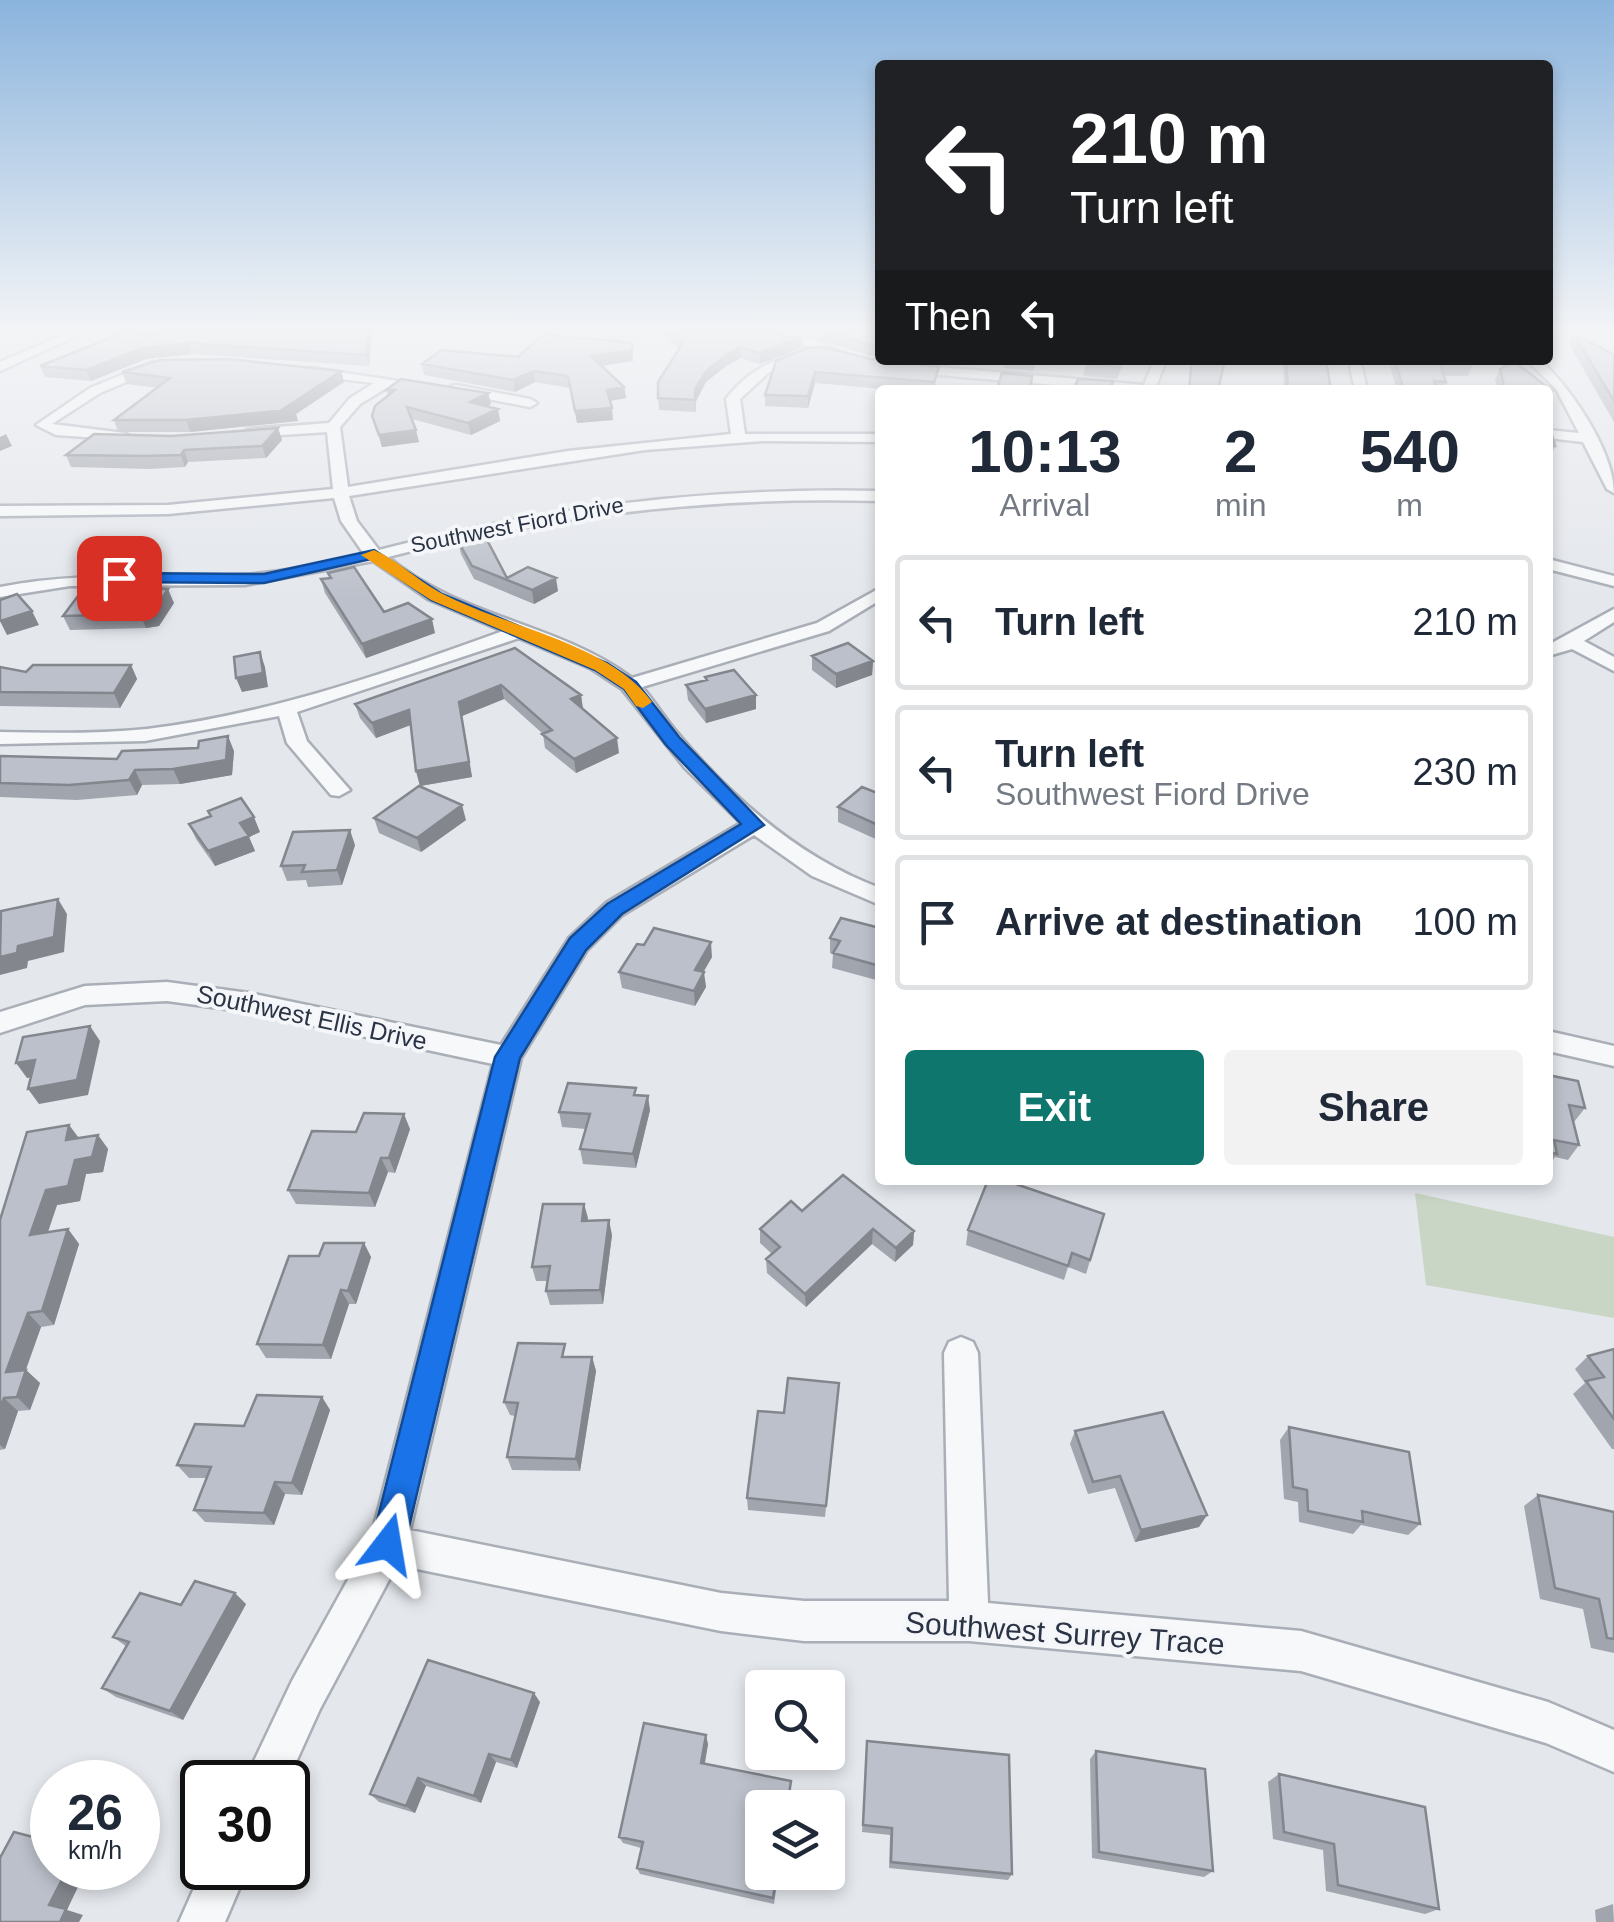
<!DOCTYPE html>
<style>
body{margin:0;font-family:Arial,sans-serif;background:#f2f2f3;color:#1f2937;height:100vh;display:flex;flex-direction:column;font-size:38px;white-space:nowrap}
*{box-sizing:border-box;margin:0}
p{font-size:32px;color:#747a83}
.icon{flex:none;width:55px;height:55px;fill:none;stroke:currentColor;stroke-width:2;stroke-linecap:round;stroke-linejoin:round}
.map{position:relative;flex:1;overflow:hidden}
.details{position:absolute;left:875px;top:385px;width:678px;height:800px;display:flex;flex-direction:column;background:#fff;border-radius:10px;box-shadow:0 5px 15px #0003}
.details>*{flex:none}
.banner{position:absolute;left:875px;top:60px;width:678px;height:305px;border-radius:10px;box-shadow:0 5px 15px #0003;background:#202124;color:#fff;overflow:hidden}
.tools{position:absolute;left:745px;top:1670px;display:grid;gap:20px}
.tools a{display:grid;place-items:center;width:100px;height:100px;border-radius:10px;background:#fff;box-shadow:0 5px 15px #0003;font-size:50px}
.speed{position:absolute;left:30px;top:1760px;display:flex;gap:20px;font-size:50px;font-weight:700;text-align:center}
.speed>*{display:grid;place-content:center;width:130px;height:130px;border-radius:50%;background:#fff;box-shadow:0 5px 15px #0003;line-height:1}
.speed small{font-size:25px;font-weight:400}
.speed .limit{border:5px solid #111;border-radius:15px;background:#fff;color:#111}
.pin{position:absolute;display:grid;place-items:center;width:85px;height:85px;color:#fff;margin:-42px;border-radius:20px;box-shadow:0 5px 15px #0006}
.me{position:absolute;width:110px;margin:-55px;rotate:14deg;stroke-linejoin:round;filter:drop-shadow(0 0 8px #0008)}
.turn{display:flex;align-items:center;gap:35px;height:210px;padding:0 30px;font-size:45px}
.turn .icon{width:130px;height:130px;stroke-width:2.5}
.turn b{display:block;font-size:70px;line-height:85px}
.then{display:flex;align-items:center;height:95px;padding:0 30px;background:#0003;gap:20px;font-size:38px}
.eta{display:flex;justify-content:space-evenly;align-items:center;height:170px;text-align:center}
.eta b{font-size:60px;font-weight:700;line-height:70px}
.cta{display:flex;gap:20px;margin-top:auto;padding:20px 30px}
.cta a{flex:1;height:115px;border-radius:10px;background:#0f766e;color:#fff;font-size:40px;font-weight:700;line-height:115px;text-align:center}
.cta a+a{background:#f2f2f3;color:#1f2937}
ul{padding:0;list-style:none}
li{display:flex;align-items:center;gap:30px;height:135px;margin:0 20px 15px;padding:0 10px;border:5px solid #e0e1e3;border-radius:10px}
li div{flex:1}
li b{display:block;font-size:38px}
li em{font-style:normal}
.map>svg:first-child{display:block}
.green{fill:#c9d6c5}
.lines{fill:none;stroke-linecap:round;stroke-linejoin:round}
.minor-casing{stroke:#a9aeb7;stroke-width:5}
.minor{fill:#f7f8fa;fill-rule:evenodd}
.wall{fill:#a1a5ae}
.shaded-wall{fill:#83868d}
.building{fill:#bbc0ca;stroke:#83868d;stroke-width:2.5}
.route{fill:#1a73e8;stroke:#114b97;stroke-width:2.5}
.slow{fill:#f59e0b}
.labels{text-anchor:middle;dominant-baseline:central;stroke-width:8;stroke-linejoin:round;paint-order:stroke}
.far-street-label{font-size:22px;fill:#2b3445;stroke:#f4f6f9}
.street-label{font-size:25px;fill:#2b3445;stroke:#f4f6f9}
.near-street-label{font-size:30px;fill:#2b3445;stroke:#f4f6f9}
</style>
<div class="map">
<svg width="1614" height="1922" viewBox="0 0 1614 1922">
<rect width="100%" height="100%" fill="#e4e7ec"/>
<!-- green -->
<path class="green" d="M1415,1193L1614,1237V1318L1426,1285Z"/>
<g class="lines">
<!-- minor casing -->
<g class="minor-casing">
<path id="minor" d="M72,331H87L0,371V362Z
M614,331H626L617,339L611,335Z
M788,331C799,330 840,352 852,359L846,363L815,353Z
M804,350L808,357L768,373L740,399L745,434H880V442L763,441L645,450L349,496L357,521L379,550C544,507 709,487 880,491V501C712,496 550,515 388,557C459,618 559,623 632,678L817,623L880,588V600L829,631L642,687C656,703 666,721 680,736C735,801 800,858 880,888V905L812,876L754,835L622,915L587,950L521,1058L410,1530L721,1593L804,1601H949L944,1353L949,1342L961,1337L973,1342L978,1353L988,1603L1301,1631L1548,1702L1614,1730V1772L1546,1743L1301,1671L969,1641H804L721,1631L397,1565L320,1709L287,1782H244L292,1681L371,1538L493,1064L249,1012L167,1001L85,1005L0,1033V1012L85,986L167,982L249,993L501,1045L569,938L606,903L741,823L685,768L622,689L590,668L519,638L297,712L307,741L350,790L339,796L331,795L287,743L279,716L145,741L0,744V732C49,733 98,734 147,729C270,714 387,673 503,631L428,599L373,561L245,585L70,586L0,597V587C80,571 160,579 241,575C282,573 324,564 364,554L341,521L334,498L168,514L0,516V506L168,505L333,489L327,432L249,437L242,433L249,429L329,423L350,398L374,383L308,375V369L312,368L398,381L360,404L340,427L348,487L568,451L731,434L726,399C746,372 772,360 804,350Z
M1154,360H1166L1156,387L1160,390H1111L905,372L899,368L905,364L1144,385Z
M1527,360H1540C1571,388 1614,451 1614,493L1607,489L1583,442L1548,438V430L1579,433L1556,389Z
M153,362L157,369L100,393L52,424L124,433L131,437L129,440L56,435L36,425L90,388Z
M1356,363L1362,367L1367,390H1355L1350,367Z
M456,385L530,399L537,403L530,407L451,392V386Z
M1548,559L1614,576V586L1548,569Z
M1614,609V622L1584,641L1614,657V671L1572,649L1548,656V645Z
M1548,1031L1614,1046V1066L1548,1051Z
M203,1868H248L225,1922H179Z"/>
</g>
<!-- minor -->
<use href="#minor" class="minor"/>
</g>
<!-- wall -->
<path class="wall" d="M156,331H372L369,366L192,354L146,359L91,381L45,377L40,366L152,336Z
M660,331H776L802,347L760,364L741,358L726,366L706,382L696,401V412L659,410L658,398L679,349Z
M819,331H880V356L868,355L819,340Z
M1573,333L1614,355V422L1569,344Z
M632,343L633,361L602,366L624,387L626,398L610,401L613,420L577,423L570,388L535,382L515,392L424,375L422,364L518,357Z
M870,359L939,367L934,390H894L815,383L808,408L765,406V395L776,361Z
M1004,360H1035L1034,371L1004,368Z
M1087,360H1125L1117,379L1083,376Z
M1270,360H1326L1331,390H1284L1283,364L1270,362Z
M1388,360H1470L1473,364L1468,376H1444L1446,382L1444,390H1397Z
M1500,369L1551,390L1548,399V390H1498L1495,380Z
M341,371L344,382L296,414L298,421L190,432H118L114,420L157,388L127,384L122,372Z
M386,390L488,393L491,404L487,406L498,409L500,421L471,435L412,419L419,442L382,447L372,416L388,396Z
M1548,420L1555,446L1550,459L1548,458Z
M278,428L282,440L266,458L188,462L185,467L150,469L71,467L66,455L172,436Z
M458,541L507,578L558,591L534,604L474,579L461,554Z
M328,573L384,612L435,633L366,658L325,593L321,579L330,578Z
M174,603L159,626L146,628L70,630L63,616Z
M515,648L581,695L583,709L619,753L576,773L545,748L543,734L504,699L462,716L472,777L420,786L416,771L411,725L376,738L360,718L355,704Z
M812,656L873,661L872,675L836,688L812,670Z
M131,665L137,679L120,708L0,706V667L26,672Z
M705,677L756,695V709L706,723L688,700L686,685L705,680Z
M234,751L232,775L180,784L142,785L137,795L77,800L0,797V756L117,759Z
M880,794V841L838,822V807Z
M374,818L466,820L421,852L379,833Z
M189,824L260,832L249,837L255,851L215,866L196,839Z
M355,845L342,885L308,887L306,880L287,881L281,866Z
M880,928V981L832,968L833,954L830,953V938Z
M644,945L712,957L703,972L706,987L695,1006L622,988L619,972Z
M1548,1075L1585,1108L1574,1122L1579,1145L1568,1160L1555,1157L1548,1167Z
M637,1095L650,1110L636,1168L583,1164L580,1149L586,1129L562,1127L559,1112Z
M69,1125L79,1138L98,1135L108,1149L103,1172L86,1174L80,1201L57,1205L48,1232L68,1229L79,1244L54,1325L41,1327L26,1370L40,1383L30,1410L18,1411L5,1449L0,1450V1220Z
M410,1129L395,1173L388,1172L375,1207L296,1204L288,1190L356,1132Z
M584,1204L587,1221L612,1235L603,1304L550,1305L546,1291L548,1281H536L532,1267Z
M802,1211L914,1231L913,1245L895,1262L872,1244L806,1307L767,1273L766,1259L772,1254L760,1243V1229Z
M1104,1214L1086,1274L1068,1267L1064,1280L966,1245L968,1230Z
M364,1243L371,1257L356,1304H349L331,1359L266,1358L257,1344L319,1256Z
M1614,1349V1449H1612L1573,1394L1585,1383L1575,1369L1588,1356Z
M569,1357H592L596,1371L580,1471L512,1470L507,1457L515,1416L510,1415L504,1402Z
M839,1383L825,1517L748,1510L747,1498L784,1413Z
M322,1397L330,1410L302,1495L285,1494L274,1525L205,1522L194,1510L206,1478H189L177,1465L244,1426Z
M1289,1427L1420,1524L1408,1535L1361,1525L1353,1534L1299,1522L1298,1502L1284,1499L1280,1440Z
M1075,1431L1207,1515L1199,1527L1135,1542L1115,1488L1088,1494L1070,1444Z
M1538,1495L1614,1512V1653L1591,1648L1583,1609L1540,1599L1524,1506Z
M246,1604L183,1720L116,1697L102,1688L127,1647L113,1637L181,1605Z
M540,1702L517,1768L496,1762L481,1803L426,1786L415,1813L379,1802L370,1794Z
M867,1741L1012,1874L1008,1880L889,1868L890,1835L862,1832Z
M708,1744L705,1764L791,1789L788,1808H762V1872H779L774,1904L640,1874L637,1868L641,1848L623,1843L619,1837Z
M1096,1751L1213,1871L1204,1877L1092,1858L1090,1759Z
M1279,1774L1439,1909L1425,1914L1326,1891L1323,1850L1273,1839L1268,1782Z
M1613,1904L1614,1922H1596L1595,1910Z"/>
<!-- shaded-wall -->
<path class="shaded-wall" d="M368,331H372L369,366L366,355Z
M802,336V347L760,364V353Z
M188,343L192,354L146,359L91,381L86,370L142,348Z
M740,347L741,358L726,366L706,382L696,401V412L695,389L706,371L726,355Z
M632,350L633,361L592,367L591,356Z
M341,371L344,382L296,414L298,421L190,432L186,420Z
M534,371L535,382L515,392L513,380Z
M815,372V383L808,408V396Z
M624,387L626,398L609,401L607,390Z
M488,393L491,404L472,414L470,402Z
M612,408L613,420L577,423L575,411Z
M498,409L500,421L471,435L468,423Z
M278,428L282,440L266,458L262,446Z
M416,430L419,442L382,447L379,435Z
M6,434L12,446L0,451V437Z
M184,450L188,462L185,467L181,455Z
M556,578L558,591L534,604L532,590Z
M168,589L174,603L159,626L146,628L140,614Z
M32,611L39,625L7,635L0,621Z
M432,619L435,633L366,658L362,644Z
M260,652L265,667L268,687L242,692L236,678Z
M873,661L872,675L836,688V674Z
M131,665L137,679L120,708L114,693Z
M501,685L504,699L462,716L472,777L420,786L416,771L459,702Z
M581,695L583,710L571,699Z
M756,695V709L706,723L705,709Z
M409,710L413,724L376,738L372,723Z
M228,736L234,751L232,775L180,784L173,769Z
M617,738L619,753L576,773L574,759Z
M135,770L142,785L137,795L129,780Z
M462,805L466,820L421,852L417,838Z
M254,817L260,832L249,837L255,851L215,866L208,851L240,823Z
M350,830L355,845L342,885L337,870Z
M58,899L67,914L64,952L28,961L27,968L0,975V957L18,946Z
M711,942L712,957L696,985L695,970Z
M704,972L706,987L695,1006L694,991Z
M90,1026L100,1041L88,1095L39,1104L28,1089Z
M35,1060L46,1075L27,1078L16,1063Z
M648,1096L650,1110L636,1168L633,1154Z
M404,1114L410,1129L395,1173L389,1158Z
M69,1125L80,1140H66Z
M98,1135L108,1149L103,1172L86,1174L80,1201L57,1205L42,1249L30,1235L46,1190Z
M381,1158L388,1172L375,1207L369,1193Z
M584,1204L588,1218L585,1235L582,1221Z
M609,1220L612,1235L603,1304L600,1290Z
M68,1229L79,1244L54,1325L42,1311Z
M873,1229L872,1244L806,1307L805,1294Z
M914,1231L913,1245L895,1262L896,1248Z
M364,1243L371,1257L356,1304L348,1291Z
M341,1290L349,1304L331,1359L323,1345Z
M28,1313L41,1327L20,1385L6,1372Z
M592,1357L596,1371L580,1471L576,1459Z
M26,1370L40,1383L30,1410L17,1397Z
M322,1397L330,1410L302,1495L292,1483Z
M4,1398L18,1411L5,1449L0,1445V1409Z
M275,1482L285,1494L274,1525L264,1513Z
M1207,1515L1199,1527L1135,1542L1141,1530Z
M235,1593L246,1604L183,1720L170,1711Z
M534,1693L540,1702L517,1768L511,1760Z
M706,1735L708,1744L703,1771L701,1763Z
M489,1754L496,1762L481,1803L474,1796Z
M418,1778L426,1786L415,1813L406,1806Z
M68,1868H87L67,1910L83,1915L79,1922H60L49,1905Z"/>
<!-- building -->
<path class="building" d="M127,331L152,336L156,331H368L366,355L188,343L142,348L86,370L40,366Z
M670,331H776L784,337L802,336L760,353L740,347L726,355L706,371L695,389V400L658,398V382L683,343Z
M825,331H880V345L868,344Z
M1573,333L1614,355V401Z
M543,334L632,343V350L591,356L624,387L607,390L612,408L575,411L568,376L534,371L513,380L422,364L441,350L518,357Z
M824,347L870,359L939,367L934,382L815,372L808,396L765,395L776,361L807,348Z
M229,359L341,371L282,410L295,409L186,420H114L170,378L122,372L160,360Z
M1087,360H1122L1119,367L1085,364Z
M1192,360H1225L1218,390H1189Z
M1286,360H1326L1331,390H1288Z
M1395,360H1470L1473,364H1440L1446,382L1434,381L1437,390H1404Z
M1514,361L1551,390L1531,389L1532,390H1505L1500,369Z
M1002,373L1032,376L1030,390L997,389Z
M401,379L488,393L470,402L498,409L468,423L407,407L416,430L379,435L372,416L375,406L395,390H386Z
M1078,379L1113,381L1110,390H1073Z
M1548,420L1555,446H1548Z
M278,428L262,446L184,450L181,455L145,456L66,455L94,434L172,436Z
M485,536L507,578L528,567L556,578L532,590L472,566L458,541Z
M354,567L384,612L408,603L432,619L362,644L321,579L331,578L328,573Z
M84,588L168,589L153,612L140,614L63,616Z
M17,594L32,611L0,621V600Z
M848,643L873,661L836,674L812,656Z
M515,648L581,695L571,699L617,738L574,759L542,734L552,730L501,685L459,702L469,762L416,771L409,710L372,723L355,704Z
M260,652L263,673L236,678L234,657Z
M33,665H131L114,693L0,692V667L26,672Z
M734,670L756,695L705,709L686,685L707,680L705,677Z
M228,736L226,760L173,769L135,770L129,780L69,785L0,783V756L117,759L122,751L198,748L199,741Z
M419,786L462,805L417,838L374,818Z
M862,787L880,794V826L838,807Z
M241,798L254,817L240,823L249,836L208,851L189,824L211,816L208,811Z
M350,830L337,870L302,872L305,865L281,866L293,832Z
M58,899L54,937L18,946L17,953L0,957L1,911Z
M841,918L880,928V966L833,953L840,941L830,938Z
M654,928L711,942L695,970L704,972L694,991L619,972L637,944L644,945Z
M90,1026L77,1080L28,1089L35,1060L16,1063L23,1037Z
M1548,1075L1578,1081L1585,1108L1569,1105L1579,1145L1554,1140L1557,1154L1548,1152Z
M568,1083L636,1088L634,1095L648,1096L633,1154L580,1149L590,1114L559,1112Z
M364,1113L404,1114L389,1158H381L369,1193L288,1190L312,1131L356,1132Z
M69,1125L66,1140L98,1135L92,1157L75,1160L68,1186L46,1190L30,1235L68,1229L42,1311L28,1313L6,1372L26,1370L17,1397L4,1398L0,1409V1220L27,1132Z
M843,1175L914,1231L896,1248L873,1229L805,1294L766,1259L780,1247L760,1229L791,1201L802,1211Z
M988,1180H1004L1104,1214L1090,1260L1072,1253L1068,1266L968,1230Z
M543,1204H584L582,1221L609,1220L600,1290L546,1291L550,1266L532,1267Z
M324,1243H364L348,1291L341,1290L323,1345L257,1344L289,1256H319Z
M518,1343L565,1344L562,1357H592L576,1459L507,1457L518,1403L504,1402Z
M1614,1349V1419L1586,1381L1604,1377L1588,1356Z
M788,1378L839,1383L826,1506L747,1498L758,1411L784,1413Z
M257,1395L322,1397L292,1483L275,1482L264,1513L194,1510L211,1467L177,1465L195,1424L244,1426Z
M1163,1412L1207,1515L1141,1530L1120,1476L1093,1482L1075,1431Z
M1289,1427L1409,1452L1420,1524L1362,1511L1363,1522L1308,1511L1307,1490L1293,1487Z
M1538,1495L1614,1512V1639L1607,1638L1599,1599L1555,1588Z
M195,1581L235,1593L170,1711L102,1688L129,1642L113,1637L140,1593L181,1605Z
M428,1660L534,1693L511,1760L489,1754L474,1796L418,1778L406,1806L370,1794Z
M644,1723L706,1735L701,1763L791,1781L787,1808H762V1872H777L773,1898L637,1868L643,1842L619,1837Z
M867,1741L1009,1755L1012,1874L891,1862L892,1828L863,1825Z
M1096,1751L1205,1769L1213,1871L1099,1852Z
M1279,1774L1425,1807L1439,1909L1338,1885L1334,1844L1284,1832Z
M14,1832L52,1842V1868H68L49,1905L66,1909L60,1922H0V1858Z"/>
<!-- sky -->
<linearGradient id="sky" x2="0" y2="1"><stop stop-color="#8bb4dd"/><stop offset="0.55" stop-color="#f3f4f6"/><stop offset="1" stop-color="#f3f4f6" stop-opacity="0"/></linearGradient>
<rect width="1614" height="600" fill="url(#sky)"/>
<!-- route -->
<path class="route" d="M374,550L442,594L607,663L636,682L679,737L764,825L622,914L586,950L520,1058L405,1544L400,1556L388,1561L376,1556L371,1544L495,1057L570,938L607,904L741,824L666,745L624,689L595,670L431,600L371,559L264,583L119,582L112,578L119,573L264,574Z"/>
<!-- slow -->
<path class="slow" d="M374,550C396,559 417,580 439,592C503,627 609,642 652,702L643,708L636,706L624,689L595,670L431,600L361,555Z"/>
<g class="labels">
<!-- far-street labels -->
<g class="far-street-label">
<text transform="translate(517 525) rotate(-11)">Southwest Fiord Drive</text>
</g>
<!-- street labels -->
<g class="street-label">
<text transform="translate(312 1017) rotate(12)">Southwest Ellis Drive</text>
</g>
<!-- near-street labels -->
<g class="near-street-label">
<text transform="translate(1065 1633) rotate(4)">Southwest Surrey Trace</text>
</g>
</g>
</svg>
<div class="tools">
<a><svg class="icon" aria-label="search" viewBox="0 0 24 24"><circle cx="10" cy="10" r="6"/><path d="M15 15l6 6"/></svg></a>
<a><svg class="icon" aria-label="layers" viewBox="0 0 24 24"><path d="M12 4l9 5-9 5-9-5zM3 14l9 5 9-5"/></svg></a>
</div>
<div class="speed"><div>26<small>km/h</small></div><div class="limit">30</div></div>
<div class="pin" style="left:119px;top:578px;background:#d93025"><svg class="icon" aria-label="arrive" viewBox="0 0 24 24"><path d="M6 21V4h12l-3 4 3 4H6"/></svg></div>
<svg class="me" style="left:388px;top:1544px" viewBox="-20 -20 40 40"><path d="M0-17L14 15 0 8-14 15z" fill="#1a73e8" stroke="#fff" stroke-width="4"/></svg>
<div class="banner">
<div class="turn"><svg class="icon" aria-label="left" viewBox="0 0 24 24"><path d="M17 20v-9H6M10 6l-5 5 5 5"/></svg><div><b>210 m</b>Turn left</div></div>
<div class="then">Then<svg class="icon" aria-label="left" viewBox="0 0 24 24"><path d="M17 20v-9H6M10 6l-5 5 5 5"/></svg></div>
</div>
<section class="details">
<div class="eta">
<div><b>10:13</b><p>Arrival</p></div>
<div><b>2</b><p>min</p></div>
<div><b>540</b><p>m</p></div>
</div>
<ul>
<li><svg class="icon" aria-label="left" viewBox="0 0 24 24"><path d="M17 20v-9H6M10 6l-5 5 5 5"/></svg><div><b>Turn left</b></div><em>210 m</em></li>
<li><svg class="icon" aria-label="left" viewBox="0 0 24 24"><path d="M17 20v-9H6M10 6l-5 5 5 5"/></svg><div><b>Turn left</b><p>Southwest Fiord Drive</p></div><em>230 m</em></li>
<li><svg class="icon" aria-label="arrive" viewBox="0 0 24 24"><path d="M6 21V4h12l-3 4 3 4H6"/></svg><div><b>Arrive at destination</b></div><em>100 m</em></li>
</ul>
<div class="cta"><a>Exit</a><a>Share</a></div>
</section>
</div>
